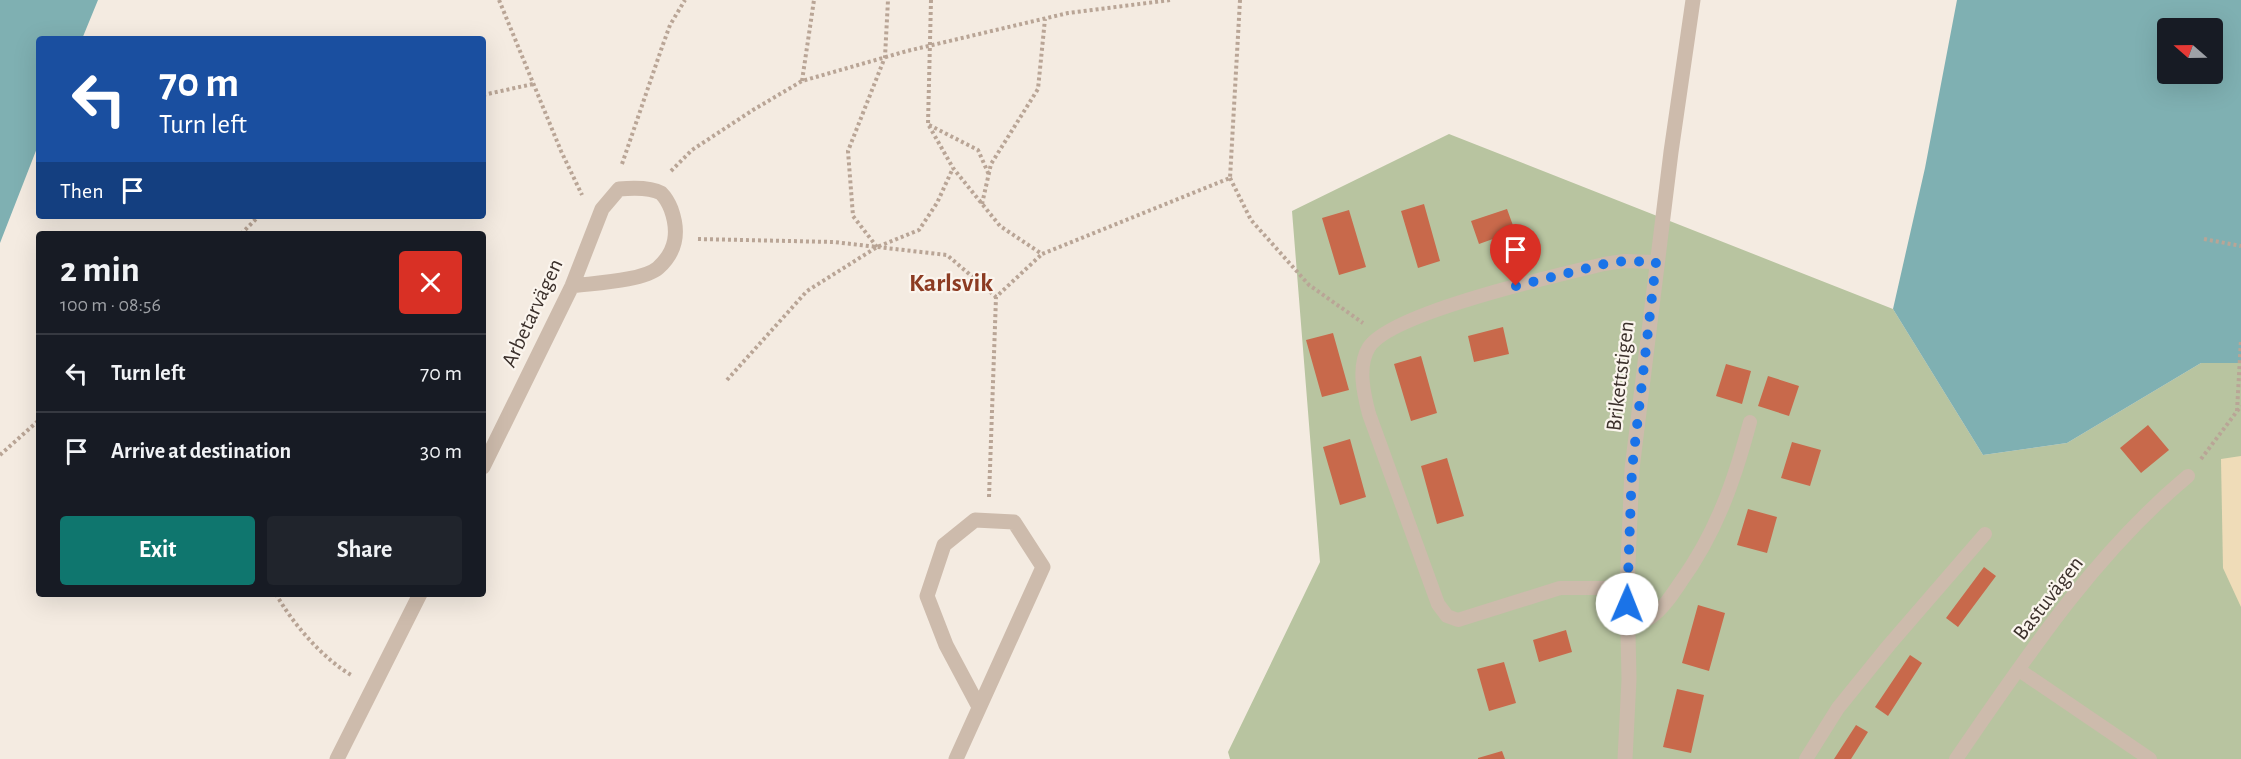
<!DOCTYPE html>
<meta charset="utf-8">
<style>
body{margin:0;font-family:"Alegreya Sans",sans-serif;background:#20242c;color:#f1f3f6;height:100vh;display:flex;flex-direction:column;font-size:22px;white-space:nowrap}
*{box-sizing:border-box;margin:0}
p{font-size:20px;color:#9ea1a6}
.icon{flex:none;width:33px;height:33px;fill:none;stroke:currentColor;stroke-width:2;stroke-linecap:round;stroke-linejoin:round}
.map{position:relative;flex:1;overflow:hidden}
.drawer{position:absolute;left:36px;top:231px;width:450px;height:366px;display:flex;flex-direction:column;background:#171b24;border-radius:6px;box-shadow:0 6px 24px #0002}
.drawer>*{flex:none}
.hud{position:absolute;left:36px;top:36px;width:450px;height:183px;border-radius:6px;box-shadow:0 6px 24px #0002;background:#1a4fa0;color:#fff;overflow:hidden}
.needle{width:39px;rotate:290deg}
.buttons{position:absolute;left:2157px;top:18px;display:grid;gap:12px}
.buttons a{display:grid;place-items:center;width:66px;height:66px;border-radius:6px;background:#171b24;box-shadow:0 6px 24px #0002;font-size:30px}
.pin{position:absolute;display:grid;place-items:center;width:51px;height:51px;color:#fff;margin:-62px -26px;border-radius:50% 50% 50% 0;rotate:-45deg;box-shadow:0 0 6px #0007}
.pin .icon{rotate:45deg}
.me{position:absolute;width:66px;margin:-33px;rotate:1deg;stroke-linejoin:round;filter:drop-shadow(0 0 4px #0008)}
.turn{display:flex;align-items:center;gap:21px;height:126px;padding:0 24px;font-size:27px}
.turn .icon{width:78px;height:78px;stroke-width:2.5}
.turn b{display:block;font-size:42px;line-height:51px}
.then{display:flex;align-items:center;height:57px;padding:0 24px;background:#0003;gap:12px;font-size:22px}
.round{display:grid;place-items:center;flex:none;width:63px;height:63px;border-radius:6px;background:#20242c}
.overview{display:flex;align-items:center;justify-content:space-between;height:102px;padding:0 24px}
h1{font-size:36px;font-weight:700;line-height:45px}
.button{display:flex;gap:12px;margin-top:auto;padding:12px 24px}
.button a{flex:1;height:69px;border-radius:6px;background:#0f766e;color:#fff;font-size:24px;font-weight:700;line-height:69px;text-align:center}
.button a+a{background:#20242c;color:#f1f3f6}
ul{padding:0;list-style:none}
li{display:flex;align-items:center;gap:18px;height:78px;padding:0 24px;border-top:2px solid #363941}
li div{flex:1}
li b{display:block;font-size:22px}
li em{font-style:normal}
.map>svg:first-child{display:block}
.green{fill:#b8c4a0}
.sand{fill:#efdcb8}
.water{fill:#7fb0b2;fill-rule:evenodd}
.building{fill:#c8694b}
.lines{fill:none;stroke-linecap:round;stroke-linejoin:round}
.path{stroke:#b9a596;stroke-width:4;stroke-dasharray:3 3;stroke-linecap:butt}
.lane{stroke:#cdbbac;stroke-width:14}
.street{stroke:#cdbbac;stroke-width:15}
.route{stroke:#1a73e8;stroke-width:10;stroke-dasharray:0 18}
.labels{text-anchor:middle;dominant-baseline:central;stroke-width:4.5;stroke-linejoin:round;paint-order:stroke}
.street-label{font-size:22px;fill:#3b302b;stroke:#fbf5ee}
.quarter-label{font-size:26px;font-weight:bold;fill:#8c3b22;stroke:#fbf5ee}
</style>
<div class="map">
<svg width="2241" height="759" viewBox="0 0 2241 759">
<rect width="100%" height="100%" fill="#f4ebe1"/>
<!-- green -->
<path class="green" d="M1449,134L1893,309L1983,455L2067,443L2201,363H2241V759H1230L1228,752L1320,562L1292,211Z"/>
<!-- sand -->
<path class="sand" d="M2241,456V607L2223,568L2221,459Z"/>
<!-- water -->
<path class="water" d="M0,0H98L82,39H39V143L0,243Z
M1957,0H2241V363H2201L2067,443L1983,455L1893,309L1925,168ZM2168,28H2212V74H2168Z"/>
<!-- building -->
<path class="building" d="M1424,204L1440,261L1418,268L1401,211Z
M1507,209L1515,231L1479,244L1471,221Z
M1349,210L1366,267L1339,275L1322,218Z
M1503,327L1509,354L1474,362L1468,336Z
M1333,333L1349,390L1322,397L1306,340Z
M1421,356L1437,413L1411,421L1394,364Z
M1726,364L1751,371L1742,404L1716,396Z
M1768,376L1799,386L1789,416L1758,406Z
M2148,425L2169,450L2141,473L2120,448Z
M1350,439L1366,497L1340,505L1323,447Z
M1792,442L1821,450L1810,486L1781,478Z
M1447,458L1464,516L1437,524L1421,466Z
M1748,509L1777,517L1767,553L1737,545Z
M1984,567L1996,576L1958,627L1946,618Z
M1698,605L1725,613L1709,671L1682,663Z
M1566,630L1572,652L1539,662L1533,640Z
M1910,655L1922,663L1888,716L1875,707Z
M1504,662L1516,703L1489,711L1477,669Z
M1677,689L1704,695L1691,753L1663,747Z
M1856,725L1868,732L1851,759H1834Z
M1502,751L1505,759H1478V758Z"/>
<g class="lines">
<!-- path -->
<path class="path" d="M499,0L561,151L582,195
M931,0L928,124L953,168L1000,226L1042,254L1230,178L1240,0
M802,81L814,0
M483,95L533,84
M929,125L978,150L989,175
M622,164L661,50L670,25L685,0
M671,171L692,150L753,110L802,81L907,51L1068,13L1171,0
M1230,178L1251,220L1309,285L1363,323
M982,204L991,164L1038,89L1045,19
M241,234L259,216
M698,239L834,242L947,255L996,297
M2204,239L2241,246
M877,247L853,216L848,151L885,57L888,0
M727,380L807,291L877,247L919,230L937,203L953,168
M2237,411L2241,339
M0,455L39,420
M2201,459L2241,406
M989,497L996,297L1042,254
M276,594C292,623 324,660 353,676"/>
<!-- lane -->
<path class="lane" d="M1627,588H1560L1458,620L1447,616L1438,604L1369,414C1364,395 1357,366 1369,347C1392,312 1558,275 1604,264L1624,261L1656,262
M1627,620C1635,621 1643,622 1650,618C1662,610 1672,595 1680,583C1716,533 1734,482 1750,422
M2019,670L2150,759
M1806,759L1838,708L1889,645L1985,534
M1956,759C2025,659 2094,554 2188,476"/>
<!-- street -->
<path class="street" d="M483,467L572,286L602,209L619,189C631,188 650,187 661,193C665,197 669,204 671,209C679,231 677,251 658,268C643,281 593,283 572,286
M337,759L420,594
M956,759L1043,567L1014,522L975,520L944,545L927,596L946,645L979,707
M1625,759L1629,679L1627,588L1632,469L1671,152L1693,0"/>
</g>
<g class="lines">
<!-- route -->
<path class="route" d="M1516,286L1604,264L1624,261L1656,262L1632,469L1627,604"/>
</g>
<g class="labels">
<!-- street labels -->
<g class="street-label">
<text transform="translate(532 313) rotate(-65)">Arbetarvägen</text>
<text transform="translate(1620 376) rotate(-83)">Brikettstigen</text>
<text transform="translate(2048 598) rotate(-52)">Bastuvägen</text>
</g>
<!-- quarter labels -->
<g class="quarter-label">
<text x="951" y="283">Karlsvik</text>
</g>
</g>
</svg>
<div class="buttons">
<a><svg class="needle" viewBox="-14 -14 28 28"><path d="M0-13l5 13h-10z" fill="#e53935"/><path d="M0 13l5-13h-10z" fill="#9ea1a6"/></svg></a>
</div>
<div class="pin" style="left:1516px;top:286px;background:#d93025"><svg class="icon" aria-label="arrive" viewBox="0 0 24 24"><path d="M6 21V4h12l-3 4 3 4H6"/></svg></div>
<svg class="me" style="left:1627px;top:604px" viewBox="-20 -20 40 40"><circle r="19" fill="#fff"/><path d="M0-13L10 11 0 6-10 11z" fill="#1a73e8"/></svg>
<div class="hud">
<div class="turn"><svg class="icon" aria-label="left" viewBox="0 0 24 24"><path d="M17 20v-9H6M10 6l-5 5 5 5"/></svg><div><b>70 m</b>Turn left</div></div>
<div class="then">Then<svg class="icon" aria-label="arrive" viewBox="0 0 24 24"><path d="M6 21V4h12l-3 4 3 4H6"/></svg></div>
</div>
<section class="drawer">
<div class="overview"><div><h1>2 min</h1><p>100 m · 08:56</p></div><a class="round" style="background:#d93025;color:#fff"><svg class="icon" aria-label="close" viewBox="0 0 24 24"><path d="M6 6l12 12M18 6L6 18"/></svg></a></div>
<ul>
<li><svg class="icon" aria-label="left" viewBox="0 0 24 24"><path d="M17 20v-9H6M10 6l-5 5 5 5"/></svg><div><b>Turn left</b></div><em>70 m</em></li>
<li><svg class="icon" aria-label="arrive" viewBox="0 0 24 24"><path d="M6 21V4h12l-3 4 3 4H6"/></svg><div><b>Arrive at destination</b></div><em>30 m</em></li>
</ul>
<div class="button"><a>Exit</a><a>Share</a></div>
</section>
</div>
